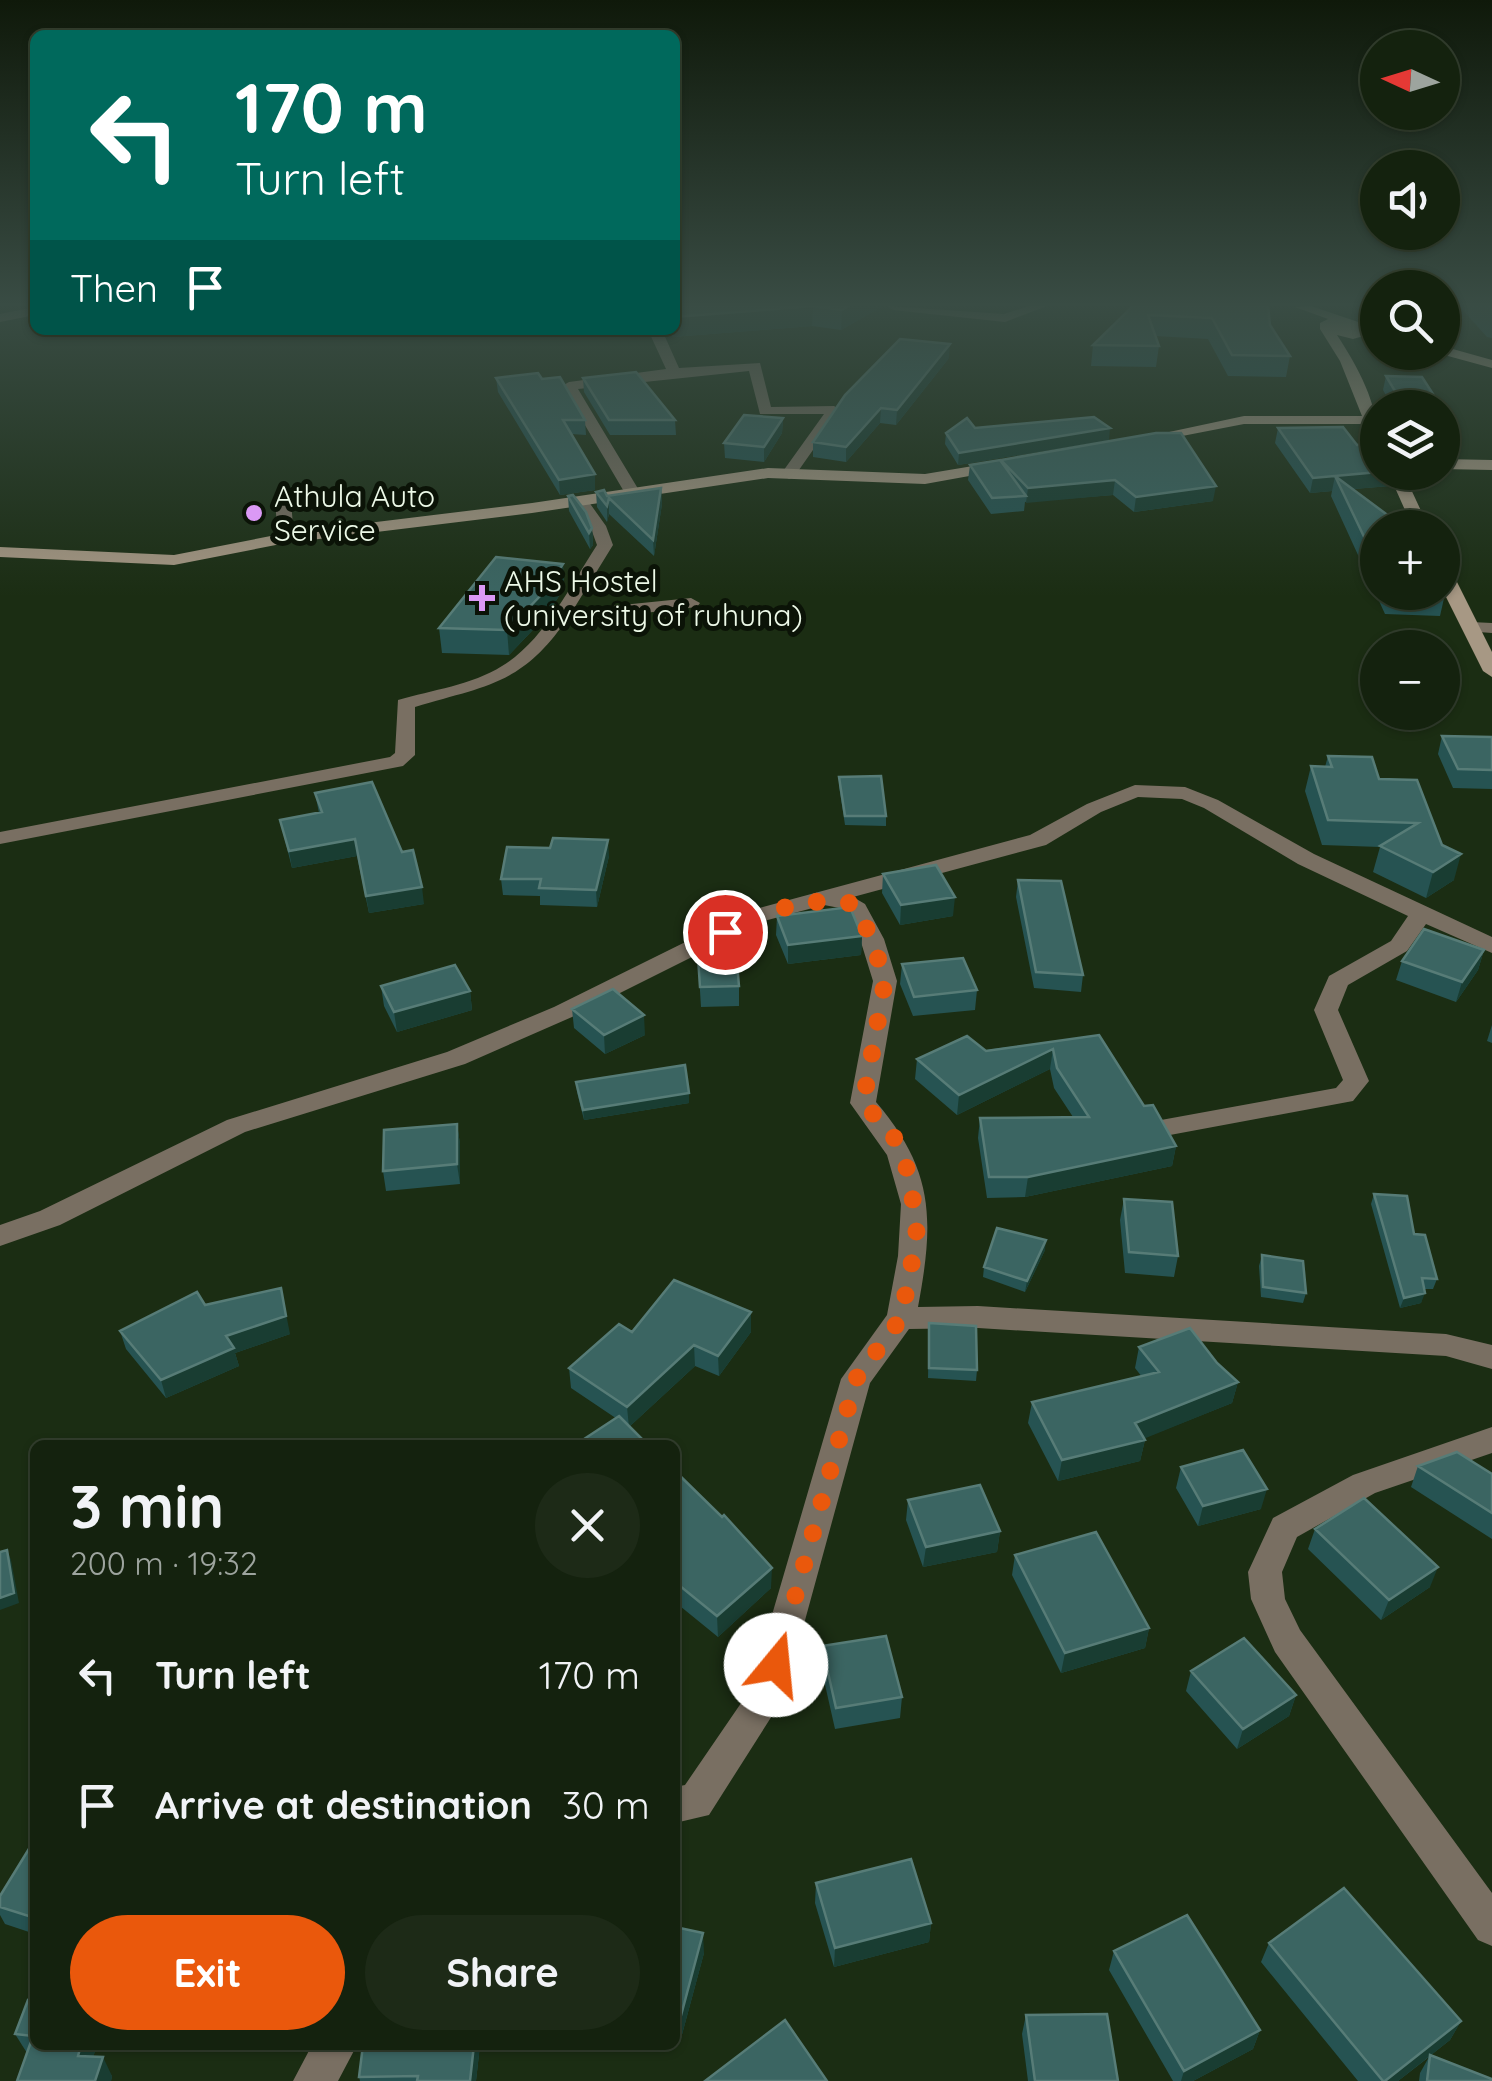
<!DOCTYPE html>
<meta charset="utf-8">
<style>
body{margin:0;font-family:Quicksand,sans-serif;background:#1d2a17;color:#f1f3f6;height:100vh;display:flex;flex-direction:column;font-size:38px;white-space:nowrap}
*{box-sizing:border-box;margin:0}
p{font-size:32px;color:#9da49e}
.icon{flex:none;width:55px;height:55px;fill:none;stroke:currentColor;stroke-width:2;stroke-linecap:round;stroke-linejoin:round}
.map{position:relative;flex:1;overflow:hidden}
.details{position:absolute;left:30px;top:1440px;width:650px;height:610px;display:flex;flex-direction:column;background:#14220e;border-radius:15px;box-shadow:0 2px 8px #0004,0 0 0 2px #333f2e}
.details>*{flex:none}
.top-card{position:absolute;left:30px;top:30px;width:650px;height:305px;border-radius:15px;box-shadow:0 2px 8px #0004,0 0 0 2px #333f2e;background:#00695c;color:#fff;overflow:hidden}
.needle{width:65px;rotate:274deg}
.buttons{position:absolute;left:1360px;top:30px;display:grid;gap:20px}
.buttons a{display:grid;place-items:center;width:100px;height:100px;border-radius:50%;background:#14220e;box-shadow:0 2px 8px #0004,0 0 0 2px #333f2e;font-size:50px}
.pin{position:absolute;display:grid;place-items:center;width:85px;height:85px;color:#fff;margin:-42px;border:5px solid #fff;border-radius:50%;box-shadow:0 2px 10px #0007}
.me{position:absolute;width:110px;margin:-55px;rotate:17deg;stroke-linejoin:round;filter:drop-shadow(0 0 8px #0008)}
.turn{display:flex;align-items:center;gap:35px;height:210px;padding:0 40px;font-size:45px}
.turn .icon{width:130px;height:130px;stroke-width:2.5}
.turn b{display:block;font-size:70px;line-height:85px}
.then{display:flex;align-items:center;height:95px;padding:0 40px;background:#0003;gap:20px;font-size:38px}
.round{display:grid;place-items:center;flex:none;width:105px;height:105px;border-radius:52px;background:#1d2a17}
.head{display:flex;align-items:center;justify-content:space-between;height:170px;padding:0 40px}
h1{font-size:60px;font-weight:800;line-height:75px}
.button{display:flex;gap:20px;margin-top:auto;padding:20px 40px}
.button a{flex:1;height:115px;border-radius:60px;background:#ea580c;color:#fff;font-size:40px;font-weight:800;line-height:115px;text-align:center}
.button a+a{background:#1d2a17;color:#f1f3f6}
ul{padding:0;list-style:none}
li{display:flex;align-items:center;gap:30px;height:130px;padding:0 40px}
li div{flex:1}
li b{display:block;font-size:38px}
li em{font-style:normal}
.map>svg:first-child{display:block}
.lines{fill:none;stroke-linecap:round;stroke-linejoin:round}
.street{fill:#796f62;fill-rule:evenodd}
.secondary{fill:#a79884;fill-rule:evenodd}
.wall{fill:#265352}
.shaded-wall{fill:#193d32}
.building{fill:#3b6562;stroke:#577c77;stroke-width:2.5}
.route{stroke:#ea580c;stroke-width:18;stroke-dasharray:0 32.4}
.poi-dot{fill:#db99f5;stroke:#0b1307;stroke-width:4}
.labels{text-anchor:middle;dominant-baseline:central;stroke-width:10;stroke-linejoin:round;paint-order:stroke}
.far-poi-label{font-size:30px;fill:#edf9e8;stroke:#0b1307;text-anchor:start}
</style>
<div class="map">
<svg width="1492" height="2081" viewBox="0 0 1492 2081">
<rect width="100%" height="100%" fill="#1b2d13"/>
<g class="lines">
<!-- street -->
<path class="street" d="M887,306L1004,314L1029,306H1047L1005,322L893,310Z
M35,307V315L0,322V314Z
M648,330H662L679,368L760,363L771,407L834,406L841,410L794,477L789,479L781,474L824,414H760L749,371L578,389L640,492L626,495L562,386L569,382L666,369Z
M283,496L291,501L294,538L286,543L278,538L275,501Z
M574,498H586L606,526L613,545L573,610L691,598L700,603L697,607L565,622C520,686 484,686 415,707V755L403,766L0,844V832L390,757L395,753L398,700C432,690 472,685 502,666C544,641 570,586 597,545L590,526L572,501Z
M1471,622L1492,623V633L1465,631V623Z
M1135,785L1185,787L1218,800L1314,854L1492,937V953L1426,924L1407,951L1348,985L1338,1010L1369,1081L1353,1101L1170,1135L1161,1132L1157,1126L1161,1120L1336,1088L1343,1080L1314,1010L1329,976L1391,941L1408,916L1298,864L1204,808L1182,799L1138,797L1101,812L1046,845L853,897L865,904L884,939L897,981L876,1102C935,1171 934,1221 918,1307L978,1306L1446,1334L1492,1345V1369L1446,1356L978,1328L909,1329L870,1383L784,1697L709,1815L675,1823V1787L685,1785L750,1690L841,1379L887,1315L898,1256L901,1204L887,1155L850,1103L873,981L860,939L845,909L824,905L764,921L572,1017L465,1064L245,1132L60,1225L0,1246V1225L40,1211L227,1120L447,1052L554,1007L748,911L1030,835L1087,804Z
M1492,1427V1453L1375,1493L1297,1537L1282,1572L1285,1599L1300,1630L1492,1893V1946L1478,1940L1275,1652L1251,1599L1248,1572L1273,1518L1353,1475Z
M312,2045H357L338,2081H293Z"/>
<!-- secondary -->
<path class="secondary" d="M1311,306L1370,326L1371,334L1353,339L1337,335C1358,367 1378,403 1378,442L1371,438L1365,424H1244L1141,444V438L1244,416H1362L1340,361L1320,329V323L1328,319L1295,307Z
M1442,346L1492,360V368L1437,353L1442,352Z
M1442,459L1492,460V470L1442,469Z
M1003,461L1008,463V469L925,484L768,478L532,513L286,543L174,565L0,557V547L174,555L286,533L532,503L768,468L925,474Z
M1388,472H1403L1429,528H1413Z
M1442,565L1451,570L1492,652V677L1483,671L1442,589Z"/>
</g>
<!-- wall -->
<path class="wall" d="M675,306H883L841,330L812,326L673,337L667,330H675Z
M1133,306L1270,325L1290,356L1286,377L1228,376L1208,339L1155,336L1159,346L1156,367L1091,366L1093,345Z
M1459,306H1492V338L1487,337Z
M949,358L896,425L880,423L846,462L813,457V442Z
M1386,376L1442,408H1393L1383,390Z
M496,378L542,379L585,420L586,435L571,434L595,474V490L560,495L498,392Z
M583,378L675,420L676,435H610L584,392Z
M783,418L782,433L764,462L725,458L724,443Z
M975,428L1109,440L958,465L945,444L946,433Z
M1278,428L1378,472H1393L1390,486L1353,489L1378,528V592H1442L1445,594L1440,616L1385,614L1331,496L1332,491L1310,493L1275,443Z
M1156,433L1213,501L1134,512L1113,495L1025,502L1024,511L991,514L968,480L970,465Z
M661,488L662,504L654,556L609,514L607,522L597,507L596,492L607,496Z
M568,496L592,528L593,545L590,549L569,511Z
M563,564L564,588L547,615L509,655L442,653L439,628Z
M1442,736L1492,737V789L1453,788L1438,754Z
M1328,756L1379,779L1417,780L1454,880L1426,898L1373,872L1380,847L1322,845L1305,791L1311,766L1325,767Z
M839,777L886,816V826L845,825L839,786Z
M315,793L424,904L369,913L357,856L292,868L280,820L319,813Z
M609,856L597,907L540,905V896L503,895L501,879Z
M883,874L953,916L900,925L882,893Z
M1018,880L1083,975L1081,992L1034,988L1016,897Z
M777,916L862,936L861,955L788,964L776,935Z
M697,942L739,986V1006L701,1007Z
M1484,950L1478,970L1456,1002L1396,980L1402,961Z
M902,964L977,990L975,1010L913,1016L900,984Z
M381,986L470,991L472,1010L397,1032L384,1006Z
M572,1009L645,1035L605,1054L574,1028Z
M1492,1025V1043L1487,1041Z
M1099,1035L1144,1106L1176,1146L1172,1166L1025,1197L987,1198L978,1138L980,1118L1073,1117L1054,1088L1050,1069L957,1115L915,1079L917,1059Z
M576,1082L689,1093V1103L584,1120L577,1092Z
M457,1124L460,1144V1184L386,1191L383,1171Z
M1374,1194L1414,1234L1437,1279L1433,1289H1424L1421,1303L1400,1308L1371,1204Z
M1124,1199L1178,1256L1174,1277L1125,1273L1120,1220Z
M1045,1250L1025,1292L983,1277L984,1267Z
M1262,1255L1306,1293L1303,1303L1261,1297L1259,1266Z
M205,1305L290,1334L235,1353L239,1366L166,1398L126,1349L120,1331Z
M929,1323L977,1370L976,1381L928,1378Z
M632,1332H751L719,1376L695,1366L629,1427L571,1388L569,1368Z
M1139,1347L1217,1363L1238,1382L1232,1403L1144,1438L1145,1440L1140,1461L1058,1481L1028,1423L1032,1402L1142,1377L1135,1368Z
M1418,1466L1492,1474V1539L1411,1487Z
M1181,1467L1261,1509L1198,1526L1176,1488Z
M675,1471L771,1588L718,1637L675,1602Z
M908,1500L1000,1531L997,1552L923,1567L906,1520Z
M1315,1529L1430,1587L1381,1620L1308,1549Z
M1015,1555L1149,1628L1145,1648L1061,1673L1012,1575Z
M822,1646L902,1697L900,1718L835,1729L821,1667Z
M1191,1671L1296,1695L1289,1716L1237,1749L1186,1691Z
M35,1839V1934L5,1924L0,1915V1896Z
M816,1883L931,1923L929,1942L834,1967L815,1903Z
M675,1927L704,1953L680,2042L675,2041Z
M1269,1943L1461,2021L1450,2040L1431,2055L1492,2081H1419L1420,2073L1429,2057L1398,2081H1358L1261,1962Z
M1114,1951L1260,2030L1253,2049L1193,2081H1173L1109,1970Z
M28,2000L35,2045H97L93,2057L112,2076L111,2081H17L27,2053L15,2034Z
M1026,2015L1118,2081H1028L1022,2034Z
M363,2045H480L476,2081H360L359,2077Z"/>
<!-- shaded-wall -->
<path class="shaded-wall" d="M813,306L812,326L673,337L675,317Z
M848,306H883L841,330L842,310Z
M950,344L949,358L896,425L897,410Z
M881,408L880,423L846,462V447Z
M783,418L782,433L764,462V447Z
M1110,428L1109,440L958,465L959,453Z
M1378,472H1393L1390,486L1342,490L1335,476L1332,491L1310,493L1313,478Z
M595,474V490L560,495L559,480Z
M1115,480L1113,495L1026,503L1028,488Z
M1216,486L1213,501L1134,512L1136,497Z
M661,488L662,504L654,556L653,540Z
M609,498V514L607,522V506Z
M592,528L593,545L590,549L589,533Z
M563,564L564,588L547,615L509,655L507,630Z
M355,839L357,856L292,868L289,851Z
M608,840L609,856L597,907L596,890Z
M1461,854L1454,880L1426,898L1433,872Z
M422,887L424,904L369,913L366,896Z
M955,897L953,916L900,925L901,905Z
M862,936L861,955L788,964V945Z
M1484,950L1478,970L1456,1002L1462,982Z
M470,991L472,1010L397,1032L394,1012Z
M644,1015L645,1035L605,1054L604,1035Z
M1053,1049L1050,1069L957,1115L959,1095Z
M689,1093V1103L584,1120L583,1110Z
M457,1124L460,1144V1184L457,1164Z
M1176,1146L1172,1166L1025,1197L1028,1177Z
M1046,1240L1045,1250L1025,1292L1027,1281Z
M281,1288L290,1334L235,1353L239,1366L166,1398L161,1380Z
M1425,1293L1421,1303L1400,1308L1404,1298Z
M751,1312V1332L719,1376L718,1356Z
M694,1345L695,1366L629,1427L627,1407Z
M1238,1382L1232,1403L1131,1444L1135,1423Z
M1145,1440L1140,1461L1058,1481L1062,1460Z
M1267,1489L1261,1509L1198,1526L1203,1506Z
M1000,1531L997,1552L923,1567L926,1547Z
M7,1550L11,1560L19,1603L0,1610V1598Z
M1438,1567L1430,1587L1381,1620L1389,1600Z
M772,1568L771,1588L718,1637L717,1616Z
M1149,1628L1145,1648L1061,1673L1065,1653Z
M1296,1695L1289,1716L1237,1749L1243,1729Z
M931,1923L929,1942L834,1967L835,1948Z
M703,1933L704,1953L680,2042L679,2023Z
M1461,2021L1450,2040L1398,2081H1385Z
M1260,2030L1253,2049L1193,2081H1181L1184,2071Z
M81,2045H97L88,2074L78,2056Z
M474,2045H480L476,2081H470Z
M103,2057L112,2076L111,2081H95Z"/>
<!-- building -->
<path class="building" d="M675,306H848L842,310L813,306L675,317Z
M1133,306H1268L1270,325L1290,356L1232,355L1212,318L1148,315L1159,346L1093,345Z
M900,339L950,344L897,410L881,408L846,447L813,442L845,395Z
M636,372L675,420H609L583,378Z
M538,373L542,379L560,377L585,420H563L595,474L559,480L496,378Z
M1386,376L1422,377L1442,408H1405Z
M744,415L783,418L764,447L724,443Z
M1094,417L1110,428L959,453L946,433L967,418L975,428Z
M1343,427L1357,445L1366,444L1378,456V472L1313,478L1278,428Z
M1156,433H1181L1216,486L1136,497L1115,480L1028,488L1001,460Z
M1000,460L1026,496L992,498L970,465Z
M1335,476L1405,528H1378V566Z
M661,488L653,540L609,498L607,506L596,492L604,490L607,496Z
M573,495L586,512L592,528L589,533L568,496Z
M496,557L563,564L545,591L507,630L439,628Z
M1442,589L1445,594L1390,592H1442Z
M1442,736L1492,737V770L1458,769Z
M1328,756L1372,757L1379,779L1417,780L1442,845L1461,854L1433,872L1380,846L1418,823L1328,820L1311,766L1332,767Z
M881,776L886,816H845L839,777Z
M372,782L402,852L413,850L422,887L366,896L355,839L289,851L280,820L322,812L315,793Z
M553,838L608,840L596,890L539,888L541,879H501L507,847L550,848Z
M936,865L955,897L901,905L883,874Z
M1018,880L1061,881L1083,975L1036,972Z
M850,907L862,936L788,945L777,916Z
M1424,929L1484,950L1462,982L1402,961Z
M735,941L739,986L700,987L697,942Z
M963,958L977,990L914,997L902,964Z
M455,965L470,991L394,1012L381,986Z
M613,989L644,1015L604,1035L572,1009Z
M1099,1035L1144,1106L1153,1105L1176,1146L1028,1177H989L980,1118L1089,1117L1057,1068L1053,1049L959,1095L917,1059L967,1036L986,1051Z
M685,1065L689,1093L583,1110L576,1082Z
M457,1124V1164L383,1171L384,1130Z
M1374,1194L1407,1196L1414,1234L1425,1235L1437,1279L1422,1278L1425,1293L1404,1298Z
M1124,1199L1172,1202L1178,1256L1129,1252Z
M997,1228L1046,1240L1027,1281L984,1267Z
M1262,1255L1303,1261L1306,1293L1263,1287Z
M674,1280L751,1312L718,1356L694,1345L627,1407L569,1368L619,1324L632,1332Z
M281,1288L286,1316L226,1336L234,1348L161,1380L120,1331L197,1292L205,1305Z
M929,1323L976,1326L977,1370L929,1368Z
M1190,1328L1217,1363L1238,1382L1135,1423L1145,1440L1062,1460L1032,1402L1159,1372L1139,1347Z
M619,1416L648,1445H575Z
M1243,1450L1267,1489L1203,1506L1181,1467Z
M1457,1452L1492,1474V1513L1418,1466Z
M675,1471L722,1517L724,1515L772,1568L717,1616L675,1582Z
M980,1485L1000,1531L926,1547L908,1500Z
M1364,1498L1438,1567L1389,1600L1315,1529Z
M1096,1532L1149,1628L1065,1653L1015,1555Z
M7,1550L14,1593L0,1598V1552Z
M886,1636L902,1697L836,1708L822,1646Z
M1244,1638L1296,1695L1243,1729L1191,1671Z
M35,1839V1918L0,1907V1896Z
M911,1859L931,1923L835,1948L816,1883Z
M1344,1888L1461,2021L1385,2081H1383L1269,1943Z
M1187,1915L1260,2030L1184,2071L1114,1951Z
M675,1927L703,1933L679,2023L675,2022Z
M28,2000L35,2001V2045H81L78,2056L103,2057L95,2081H17L33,2036L15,2034Z
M1107,2014L1118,2081H1035L1026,2015Z
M785,2020L827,2081H705Z
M363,2045H474L470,2081H417L418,2076L359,2077Z
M1430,2055L1492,2079V2081H1427Z"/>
<!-- sky -->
<linearGradient id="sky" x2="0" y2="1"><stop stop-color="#0f190a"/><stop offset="0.51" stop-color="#394c44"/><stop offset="1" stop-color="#394c44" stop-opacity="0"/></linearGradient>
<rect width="1492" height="597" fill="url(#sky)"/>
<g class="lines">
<!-- route -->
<path class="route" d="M725,932C767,911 808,895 854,904L872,939L885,981L863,1103L893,1135L910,1176L917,1236L901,1318L856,1379L776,1665"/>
</g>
<!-- markers -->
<g class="poi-dot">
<circle cx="254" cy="513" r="10"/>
<path d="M477 583h10v10h10v10h-10v10h-10v-10h-10v-10h10z"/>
</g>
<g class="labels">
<!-- far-poi labels -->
<g class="far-poi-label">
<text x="274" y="496">Athula Auto<tspan x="274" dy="34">Service</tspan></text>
<text x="504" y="581">AHS Hostel<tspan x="504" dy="34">(university of ruhuna)</tspan></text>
</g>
</g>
</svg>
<div class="buttons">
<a><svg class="needle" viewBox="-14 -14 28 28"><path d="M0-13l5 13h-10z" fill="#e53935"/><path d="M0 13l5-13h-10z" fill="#9da49e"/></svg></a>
<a><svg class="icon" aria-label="sound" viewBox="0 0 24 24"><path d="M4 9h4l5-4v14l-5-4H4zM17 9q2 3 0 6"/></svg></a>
<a><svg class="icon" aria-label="search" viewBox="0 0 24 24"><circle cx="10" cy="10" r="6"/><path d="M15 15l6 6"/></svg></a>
<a><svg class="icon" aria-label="layers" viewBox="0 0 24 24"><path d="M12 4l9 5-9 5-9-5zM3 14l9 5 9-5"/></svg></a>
<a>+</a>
<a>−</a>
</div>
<div class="pin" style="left:725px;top:932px;background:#d93025"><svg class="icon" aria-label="arrive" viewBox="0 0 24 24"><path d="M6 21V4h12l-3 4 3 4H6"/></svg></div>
<svg class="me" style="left:776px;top:1665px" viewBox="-20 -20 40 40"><circle r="19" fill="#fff"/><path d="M0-13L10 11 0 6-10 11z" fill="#ea580c"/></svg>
<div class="top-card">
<div class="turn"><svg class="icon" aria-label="left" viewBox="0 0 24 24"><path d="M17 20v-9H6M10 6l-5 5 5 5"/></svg><div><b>170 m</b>Turn left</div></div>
<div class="then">Then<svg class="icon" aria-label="arrive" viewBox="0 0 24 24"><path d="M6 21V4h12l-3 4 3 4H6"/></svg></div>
</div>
<section class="details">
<div class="head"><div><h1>3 min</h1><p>200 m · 19:32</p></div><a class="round"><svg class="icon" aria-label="close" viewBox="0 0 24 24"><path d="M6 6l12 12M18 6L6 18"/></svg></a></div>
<ul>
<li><svg class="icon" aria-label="left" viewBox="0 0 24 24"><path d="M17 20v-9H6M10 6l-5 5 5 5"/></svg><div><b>Turn left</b></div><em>170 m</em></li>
<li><svg class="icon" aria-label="arrive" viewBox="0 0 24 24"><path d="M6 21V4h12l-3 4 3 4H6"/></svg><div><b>Arrive at destination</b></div><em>30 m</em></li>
</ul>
<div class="button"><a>Exit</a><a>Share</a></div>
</section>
</div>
